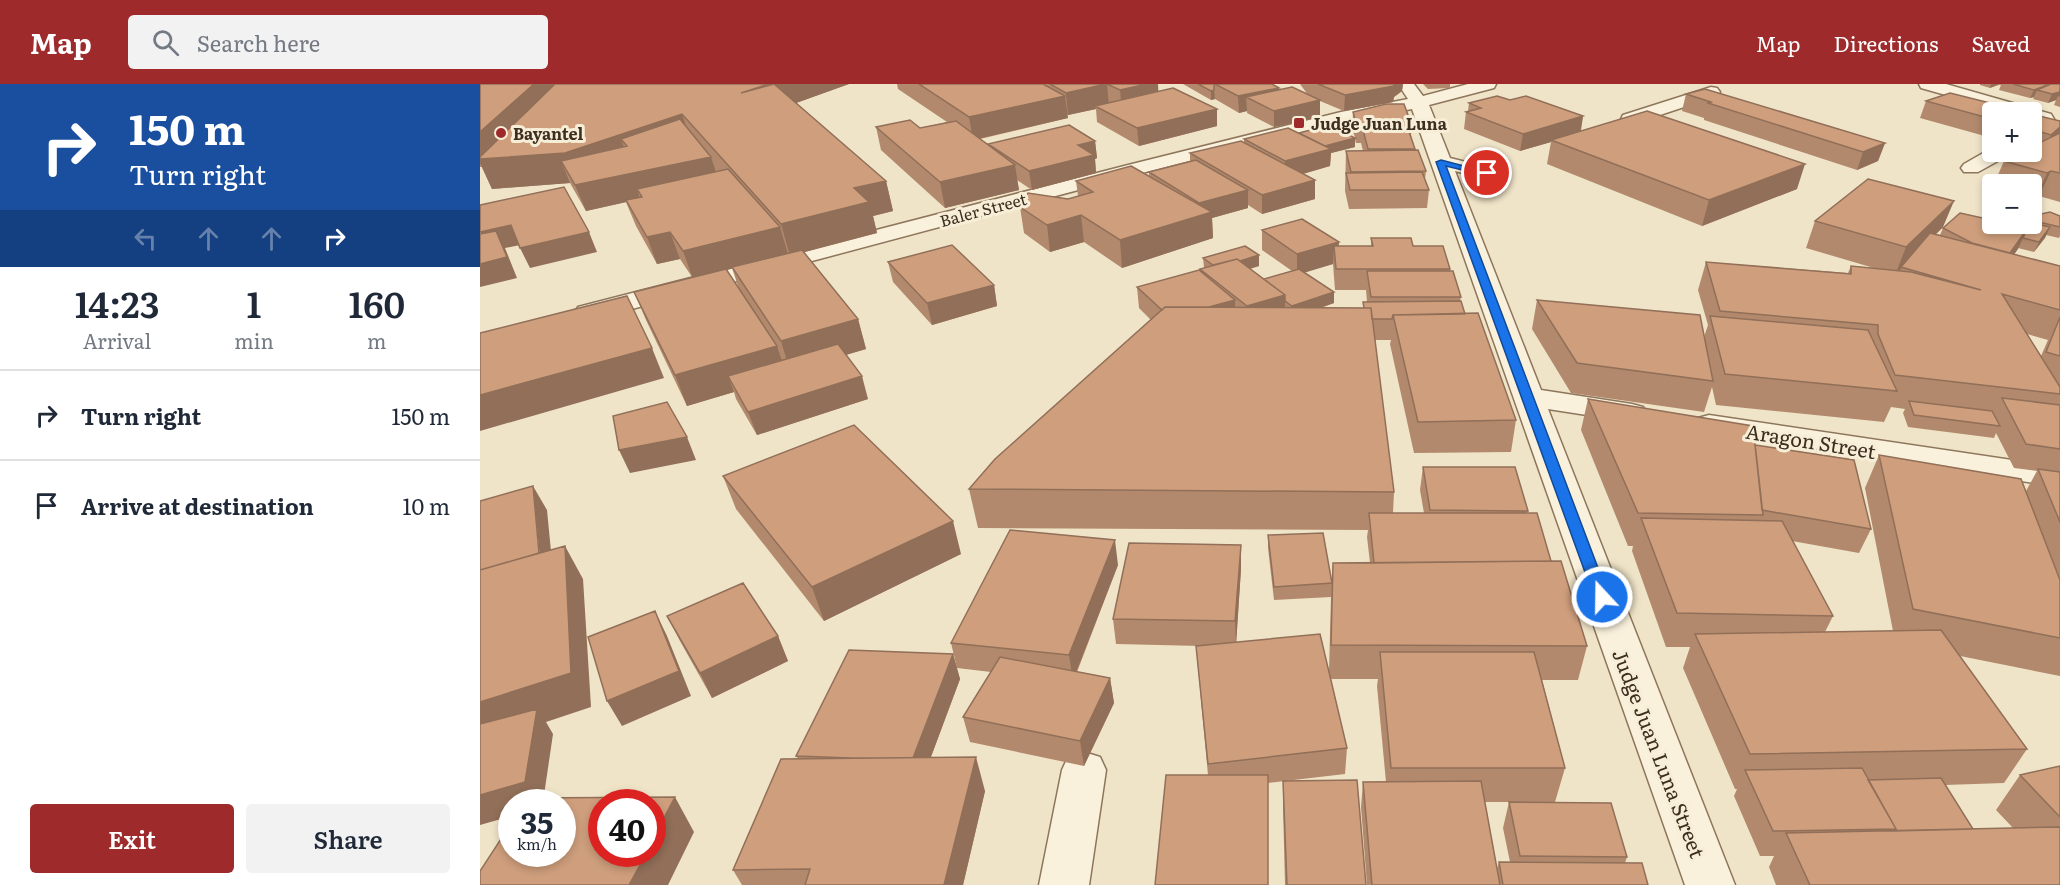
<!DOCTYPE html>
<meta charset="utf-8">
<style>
body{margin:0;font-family:Literata,serif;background:#f2f2f3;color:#1f2937;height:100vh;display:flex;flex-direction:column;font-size:22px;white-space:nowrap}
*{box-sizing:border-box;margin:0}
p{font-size:20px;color:#747a83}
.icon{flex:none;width:33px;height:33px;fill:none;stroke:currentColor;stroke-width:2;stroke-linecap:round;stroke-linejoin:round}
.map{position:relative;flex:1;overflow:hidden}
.panel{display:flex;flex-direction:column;background:#fff;width:480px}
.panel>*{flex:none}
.top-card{background:#1a4fa0;color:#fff;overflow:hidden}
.fabs{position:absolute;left:1502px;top:18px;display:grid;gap:12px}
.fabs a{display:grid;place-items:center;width:60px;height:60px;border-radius:6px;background:#fff;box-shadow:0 3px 9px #0003;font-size:30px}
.speed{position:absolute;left:18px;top:705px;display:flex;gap:12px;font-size:30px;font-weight:700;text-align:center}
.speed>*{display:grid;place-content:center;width:78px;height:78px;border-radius:50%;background:#fff;box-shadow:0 3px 9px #0003;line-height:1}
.speed small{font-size:15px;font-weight:400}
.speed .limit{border:9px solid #d22;background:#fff;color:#111}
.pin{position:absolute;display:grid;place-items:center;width:51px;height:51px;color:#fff;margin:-26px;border:3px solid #fff;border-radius:50%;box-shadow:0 2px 6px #0007}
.me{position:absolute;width:66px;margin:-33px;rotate:339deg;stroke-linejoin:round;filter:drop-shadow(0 0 4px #0008)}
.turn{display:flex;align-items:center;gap:21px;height:126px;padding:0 30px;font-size:27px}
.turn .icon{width:78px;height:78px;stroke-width:2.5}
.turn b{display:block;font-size:42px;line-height:51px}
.lanes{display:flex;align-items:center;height:57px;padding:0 30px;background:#0003;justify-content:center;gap:30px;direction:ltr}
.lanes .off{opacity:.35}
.eta{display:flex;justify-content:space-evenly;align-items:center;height:102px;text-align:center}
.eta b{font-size:36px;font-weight:600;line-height:42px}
.cta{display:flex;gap:12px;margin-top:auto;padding:12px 30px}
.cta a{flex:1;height:69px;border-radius:6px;background:#9e2a2b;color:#fff;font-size:24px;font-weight:600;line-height:69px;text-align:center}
.cta a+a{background:#f2f2f3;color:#1f2937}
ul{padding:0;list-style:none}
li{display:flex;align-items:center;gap:18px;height:90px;padding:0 30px;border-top:2px solid #e0e1e3}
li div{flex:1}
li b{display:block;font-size:22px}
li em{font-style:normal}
header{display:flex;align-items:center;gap:36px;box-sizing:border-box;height:84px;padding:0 30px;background:#9e2a2b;color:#fff}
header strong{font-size:28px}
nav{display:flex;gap:33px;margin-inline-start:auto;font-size:21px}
.search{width:420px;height:54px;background:#f2f2f3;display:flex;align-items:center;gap:15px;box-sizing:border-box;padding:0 21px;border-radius:6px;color:#747a83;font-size:22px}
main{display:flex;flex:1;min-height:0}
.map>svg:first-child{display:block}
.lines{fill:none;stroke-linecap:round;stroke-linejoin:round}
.minor-casing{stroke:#8d765c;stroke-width:3}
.minor{fill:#faf1dc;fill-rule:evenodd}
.wall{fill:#b2896c;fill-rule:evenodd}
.shaded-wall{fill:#916f58}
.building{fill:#cf9f7d;stroke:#916f58;stroke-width:1.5}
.route{fill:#1a73e8;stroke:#114b97;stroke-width:1.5}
.poi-dot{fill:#9e2a2b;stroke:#f7eed8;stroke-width:2}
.labels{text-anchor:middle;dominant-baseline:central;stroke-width:6;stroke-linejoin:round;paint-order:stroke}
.far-poi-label{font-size:16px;font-weight:bold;fill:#3d2e20;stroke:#f7eed8;text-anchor:start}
.far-street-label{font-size:16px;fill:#3d2e20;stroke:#f7eed8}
.street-label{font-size:20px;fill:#3d2e20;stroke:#f7eed8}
</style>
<header>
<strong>Map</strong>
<div class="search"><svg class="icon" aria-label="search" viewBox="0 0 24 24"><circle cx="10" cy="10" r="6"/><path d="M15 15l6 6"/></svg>Search here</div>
<nav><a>Map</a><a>Directions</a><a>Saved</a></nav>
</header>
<main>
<section class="panel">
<div class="top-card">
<div class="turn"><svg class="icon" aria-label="right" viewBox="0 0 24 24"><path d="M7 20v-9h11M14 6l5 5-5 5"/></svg><div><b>150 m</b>Turn right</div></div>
<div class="lanes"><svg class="icon off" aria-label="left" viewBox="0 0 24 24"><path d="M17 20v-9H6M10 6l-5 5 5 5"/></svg><svg class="icon off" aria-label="ahead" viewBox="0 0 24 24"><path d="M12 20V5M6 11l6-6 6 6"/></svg><svg class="icon off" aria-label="ahead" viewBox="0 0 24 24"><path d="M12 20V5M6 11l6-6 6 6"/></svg><svg class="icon" aria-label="right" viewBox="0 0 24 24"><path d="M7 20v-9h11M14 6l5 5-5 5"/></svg></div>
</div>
<div class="eta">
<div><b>14:23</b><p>Arrival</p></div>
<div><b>1</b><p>min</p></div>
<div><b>160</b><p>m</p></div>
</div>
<ul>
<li><svg class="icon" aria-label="right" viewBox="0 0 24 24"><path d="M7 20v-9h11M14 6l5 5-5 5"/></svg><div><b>Turn right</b></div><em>150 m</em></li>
<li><svg class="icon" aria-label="arrive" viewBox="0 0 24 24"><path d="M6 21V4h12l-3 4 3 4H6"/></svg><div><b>Arrive at destination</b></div><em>10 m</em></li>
</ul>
<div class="cta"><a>Exit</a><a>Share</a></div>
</section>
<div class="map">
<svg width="1580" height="801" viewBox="0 0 1580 801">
<rect width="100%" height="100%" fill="#f0e4c8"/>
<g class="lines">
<!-- minor casing -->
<g class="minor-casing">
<path id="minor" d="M918,0H934L943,12L988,0H1016L1014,4L949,21L970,74L1014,85L1017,89L1014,93L1007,95L975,87L1061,306L1152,320L1163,323L1167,329L1163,335L1152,338L1068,325L1255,801H1205L932,25L862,38L662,89L107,237L98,235L94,229L98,223L648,81L861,28L928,15Z
M1439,0H1466L1571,30L1577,40L1558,54L1551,56V42L1558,38L1551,36V28H1526L1441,4Z
M1231,3L1237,4L1240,8L1237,12L1150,41L1143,39L1141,35L1143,31Z
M1512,64V68H1530L1527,72L1498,88H1484L1481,84L1484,80Z
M1229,331L1580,383V403L1218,346L1214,340L1218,334Z
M604,668L620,673L626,686L609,801H559L582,686L588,673Z"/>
</g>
<!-- minor -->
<use href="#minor" class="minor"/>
</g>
<!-- wall -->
<path class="wall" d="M0,0H369L316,19L406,97L413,127L393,132L397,149L324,168L378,235L386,265L366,271L388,315L277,351L256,315L254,308L207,322L166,236L154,208L212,193L200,175L177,180L156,142L146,118L106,127L90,99L12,105L2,83H0ZM252,184L259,205L247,186Z
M417,0H678V7L737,42L659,62L617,38L616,25L588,31L587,30L588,34L500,55L508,60L615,57L617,74L615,75L616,89L552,106L537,96L539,106L465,124L401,66L396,43L440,44L467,38L418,5Z
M703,0H792L799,6L828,11L820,0H923L922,7L914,13L913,18L864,27L840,17V33L794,43L767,29V27L759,29L735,15L731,16Z
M943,0H970V4L948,5Z
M1500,0H1580V23L1574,21L1576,16L1568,19L1553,15L1554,13L1550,14L1519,6L1521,1H1519L1510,4L1500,1Z
M1206,10L1405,59L1398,77L1377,86L1224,36V34L1202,27Z
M1030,16L1103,32L1101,47L1317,105L1222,142L1067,80L1071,58L1040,67L984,45L986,28L988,27L989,19Z
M1446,17L1512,28V54L1440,34Z
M873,28L932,42L931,51L935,66L946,87L945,95L949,106L947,124L869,125L865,107L866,67H883L881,59H876L875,55V63L851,69L850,82L823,90L835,96V115L782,130L768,121V124L732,134L733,154L642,184L604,158L570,168L544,149L540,123L588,115L598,112L596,97L669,93V88L710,78V69L764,59V55L819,49L875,53L872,45Z
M1551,30L1580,37V118L1559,112L1556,114L1551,113V100H1514L1524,77L1551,68Z
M1551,127L1561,130L1580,132V152L1579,154L1566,151L1554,168L1538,164L1534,170L1580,182V592L1480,572L1547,665L1524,699L1465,701L1493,745L1533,744L1516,726L1540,691L1580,682V801H1296L1289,783L1294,772H1280L1254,712L1257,705H1255L1203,584L1210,563H1186L1152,467L1153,462H1148L1101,346L1108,315L1275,361L1391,445L1379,469L1312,457L1353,532L1345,548L1413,547L1385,404L1399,371L1546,407L1557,387L1534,384L1516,349L1514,354L1428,343L1423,329L1425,325L1411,323L1404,338L1236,321L1232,303L1224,328L1091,309L1052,245L1057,216L1224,253L1228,241L1218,206L1226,178L1368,189L1371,182L1394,184L1326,164L1335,137L1463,143L1456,150L1460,151L1463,144L1536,142L1551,140ZM1547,250L1568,256L1561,272Z
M782,146L859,162H891V154L933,162L970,185V187L981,213L980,217L985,230L1036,336L1031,368L934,369L910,260L911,256H895L914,408L913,429H944L940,406L943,383L1048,427L1047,429L1071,477L1107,562L1098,596H1062L1085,684L1075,718L1147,773L1145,779L1168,801H887L881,723L883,698H906L897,602L898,595H851L867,664L865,690L788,699L728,691L716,562H721L636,560L633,535L761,485L756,558L849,587L851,513L794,516L788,464V451L852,499L890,479L887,453L888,446L498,444L489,405L671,236L659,224L657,203L720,187V185L724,184L723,174L779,171V182L770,185L784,195L812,187L782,166ZM853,180L855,206H886L887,218H883V224H841L854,219L824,188ZM1005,718H1029L1023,744L1030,778H1019L1017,785Z
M408,178L514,201L517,222L452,241L413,198Z
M243,392L481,470L344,537L256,425Z
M638,481L597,588L630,594L634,619L604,682L490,658L483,633L511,588L477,584L471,559Z
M187,532L298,552L308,577L232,614L200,557Z
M473,570L480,595L451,673L505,707L483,801H262L253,786L318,675L316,672Z
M803,697L886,801H805L803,722Z"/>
<!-- shaded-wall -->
<path class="shaded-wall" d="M54,0H77L202,30L211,57L147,62L141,55L150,79L81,77L90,99L12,105L0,79V75H2L0,70V48Z
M289,0H369L269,36L261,9Z
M627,0L629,22H615L616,25L588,31L586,9Z
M667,0H678L679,20L642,28L640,6Z
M914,0H923L922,7L914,13L913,18L864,27L865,11Z
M1511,0H1519L1510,4Z
M1570,0L1557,6L1554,13L1550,14L1554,6Z
M799,4V20L766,13L767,27L759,29L758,12Z
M734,6L735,15L731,16V7Z
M1580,8V13L1578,12L1576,16L1568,19L1572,10Z
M585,12L588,34L493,56L489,33Z
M840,16V33L794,43V27Z
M737,25V42L659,62L657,44Z
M1103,32L1100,49L1071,56V58L1040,67L1043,50Z
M1580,43V52L1563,68L1571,51Z
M875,54V63L851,69L850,82L805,95V77L842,62Z
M615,57L617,74L615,75L616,89L552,106L549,87L598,61Z
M1405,59L1398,77L1377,86L1383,68Z
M231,73L239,97L157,105L160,115L106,127L95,101Z
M1325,80L1317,105L1222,142L1229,116Z
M535,81L539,106L465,124L460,98Z
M1571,87L1559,112L1556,114L1567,89Z
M835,96V115L782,130V111Z
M406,97L413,127L393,132L397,149L310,172L301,140L374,104Z
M768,106V124L732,134L733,154L642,184L640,156L719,132V119Z
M1474,117L1463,143L1415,191L1426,163Z
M601,131L604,158L570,168L567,141Z
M31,141L40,161L25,164L37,194L0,203V180L10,168L0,148Z
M300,143L308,170L213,195L203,167Z
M1570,143L1565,154L1554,168L1559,158Z
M1547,145L1538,165L1520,191L1529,171Z
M109,148L117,168L50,184L40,164Z
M190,148L200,175L177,180L167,153Z
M859,158L858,178L854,162L853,180L817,191V170Z
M779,171V182L737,194V183Z
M514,201L517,222L452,241L447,219Z
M854,208V219L812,233V222Z
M805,211V232L767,243V222Z
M755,216V237L691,234Z
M378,235L386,265L310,287L301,257Z
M297,262L307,292H248L254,308L207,322L195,291Z
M172,264L184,294L0,347V311Z
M382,292L388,315L277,351L268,328Z
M207,353L216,376L150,389L139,366Z
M53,402L67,426L74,498L60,474Z
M473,437L481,470L344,537L332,503Z
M635,456L638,481L593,596L589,571Z
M761,461V485L756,562L755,537Z
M85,462L103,495L111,623L66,638L73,650L63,718H32V732L0,741V618Z
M175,527L187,552L211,612L142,642L127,617Z
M298,552L308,577L232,614L220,589Z
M473,570L480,595L440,702L432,677Z
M630,594L634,619L604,682L600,657Z
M496,673L505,707L483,801H464Z
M195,713L214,748L188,801H149L166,770H172V756Z"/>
<!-- building -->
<path class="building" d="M0,0H54L0,48Z
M75,0H289L261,9L294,0L406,97L374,104L389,118L301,140L202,30L85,69L0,75V73Z
M439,0H563L585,12L489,33Z
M570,0H626L586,9Z
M627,0H667L640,6Z
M718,0H734V6L731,7Z
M735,0H792L799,4L758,12Z
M838,0H914V2L865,11Z
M1533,0H1570L1554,6Z
M1571,0H1580V8L1572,10L1557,6Z
M812,3L840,16L794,27L766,13Z
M693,4L737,25L657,44L615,22Z
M1225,5L1405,59L1383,68L1228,19L1231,18L1206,10Z
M1470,9L1546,28H1512V35L1446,17Z
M1017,12L1030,16L1046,12L1103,32L1043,50L986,28L1001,24L989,19Z
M906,20H924L932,42H927L935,65H888L882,42H877L873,28Z
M1167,27L1325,80L1229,116L1071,56Z
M1551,30L1580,37V43L1571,51L1551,45Z
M200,35L231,73L95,101L81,77L147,62L141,55Z
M430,36L440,44L476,37L535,81L460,98L396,43Z
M589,41L615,57L598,61L614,71L549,87L508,60Z
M849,41L875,54L845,62L819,49Z
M808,44L851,65L805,77L764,55Z
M1580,49V89L1571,87L1567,89L1524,77L1543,68H1551V63Z
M761,57L835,96L782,111L710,69Z
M938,66L946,87L871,88L866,67Z
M716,76L768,106L719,119L669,88Z
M651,82L732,128L640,156L601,131L567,141L540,123L548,109L588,115L613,108L596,97Z
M248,85L300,143L203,167L190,148L167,153L146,116L162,113L157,105Z
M942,88L949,106H870L866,89Z
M1388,95L1474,117L1426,163L1335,137Z
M84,103L109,148L40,164L31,141L0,148V121Z
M1552,126L1561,130L1570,128L1580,132V143L1551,136Z
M1480,129L1512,136V140H1525L1547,145L1530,169L1492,159L1463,144Z
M822,135L859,158L817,170L782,146Z
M1551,139L1570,143L1559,158L1543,154L1547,145L1536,142L1538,140H1551Z
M16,147L27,173L0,180V150Z
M1450,149L1580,182V226L1522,210L1580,303V310L1415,291L1398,250V241L1240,227L1226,178L1371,190V182L1431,188L1501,206L1421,183Z
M891,154H931L933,162H963L970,185H856L854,162H893Z
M472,161L514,201L447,219L408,178Z
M765,162L779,171L760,177L757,175L733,181L723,174Z
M322,166L378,235L301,257L252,183Z
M757,175L805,211L767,222L720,185Z
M246,185L297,262L195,291L154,208Z
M819,185L854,208L812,222L805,217V211L784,195Z
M719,186L755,216L729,223H685L682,226L657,203Z
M887,187H973L981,213H891Z
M147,212L172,264L0,311V249Z
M1057,216L1220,231L1233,297L1097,279Z
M981,217L985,230L913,231L912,235H892L891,224H884L883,218Z
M685,223L891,224L914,408L489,405L515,375Z
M998,229L1036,336L938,338L913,231Z
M1230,232L1388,246L1417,307L1245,290Z
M1580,233V272L1566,268Z
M358,260L382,292L268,328L248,292Z
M1522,314L1580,321V365L1546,360Z
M1108,315L1273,342L1283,431L1158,429Z
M1429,317L1512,327L1520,342L1434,331Z
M187,318L207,353L139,366L133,332Z
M374,341L473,437L332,503L243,392Z
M1275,361L1374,376L1391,445L1282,426Z
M1399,371L1541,395L1580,496V554L1433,525Z
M943,383H1035L1048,427L950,426Z
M1558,385L1580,388V438Z
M53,402L59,469L0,486V417Z
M889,429H1057L1071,477L894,479Z
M1161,434L1302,437L1353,532L1197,529Z
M530,446L635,456L589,571L471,559Z
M843,449L852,499L794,503L788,451Z
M649,459L761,461L755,537L633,535Z
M85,462L91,589L0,618V486Z
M1081,477L1107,562L851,561L853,479Z
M263,499L298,552L220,589L187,532Z
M175,527L199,587L127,617L108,553Z
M1461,546L1547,665L1270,670L1215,550Z
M840,550L867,664L728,680L716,562Z
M369,566L473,570L433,674H371L316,672Z
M900,568H1054L1085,684H911Z
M520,573L630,594L600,657L483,633Z
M57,625L45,698L0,711V640Z
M496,673L464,801H325L330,785L253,786L301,675Z
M1580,682V733L1540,691Z
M1382,684L1416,745L1293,747L1265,686Z
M686,691H788V801H675Z
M1461,694L1493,745L1415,747L1416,745L1388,696Z
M877,696L886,801H807L803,697Z
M1001,697L1020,801H892L883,698Z
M195,713L172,756V718H122V770H166L149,801H0V787L32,738V770H82V718H44L47,714Z
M1029,718L1131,719L1147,773L1040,772Z
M1580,743V801H1330L1306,749Z
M1019,778L1162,779L1168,801H1023Z"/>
<!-- route -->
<path class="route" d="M961,76L1011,89L1007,92L966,82L1129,513L1127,517H1116L1114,513L956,78Z"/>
<!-- markers -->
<g class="poi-dot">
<rect x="813" y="33" width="12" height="12" rx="3"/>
<circle cx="21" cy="49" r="6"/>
</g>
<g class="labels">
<!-- far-poi labels -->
<g class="far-poi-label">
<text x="831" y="39">Judge Juan Luna</text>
<text x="33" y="49">Bayantel</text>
</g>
<!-- far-street labels -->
<g class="far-street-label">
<text transform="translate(503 125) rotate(-15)">Baler Street</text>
</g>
<!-- street labels -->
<g class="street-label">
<text transform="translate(1331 356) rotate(9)">Aragon Street</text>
<text transform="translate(1180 669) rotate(69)">Judge Juan Luna Street</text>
</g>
</g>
</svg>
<div class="fabs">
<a>+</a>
<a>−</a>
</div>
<div class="speed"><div>35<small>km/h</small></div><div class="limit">40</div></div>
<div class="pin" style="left:1007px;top:89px;background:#d93025"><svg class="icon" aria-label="arrive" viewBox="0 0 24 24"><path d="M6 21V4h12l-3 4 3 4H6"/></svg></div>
<svg class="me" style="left:1122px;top:513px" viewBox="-20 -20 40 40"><circle r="17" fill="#1a73e8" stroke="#fff" stroke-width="3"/><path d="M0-11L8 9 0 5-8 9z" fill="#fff"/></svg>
</div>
</main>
